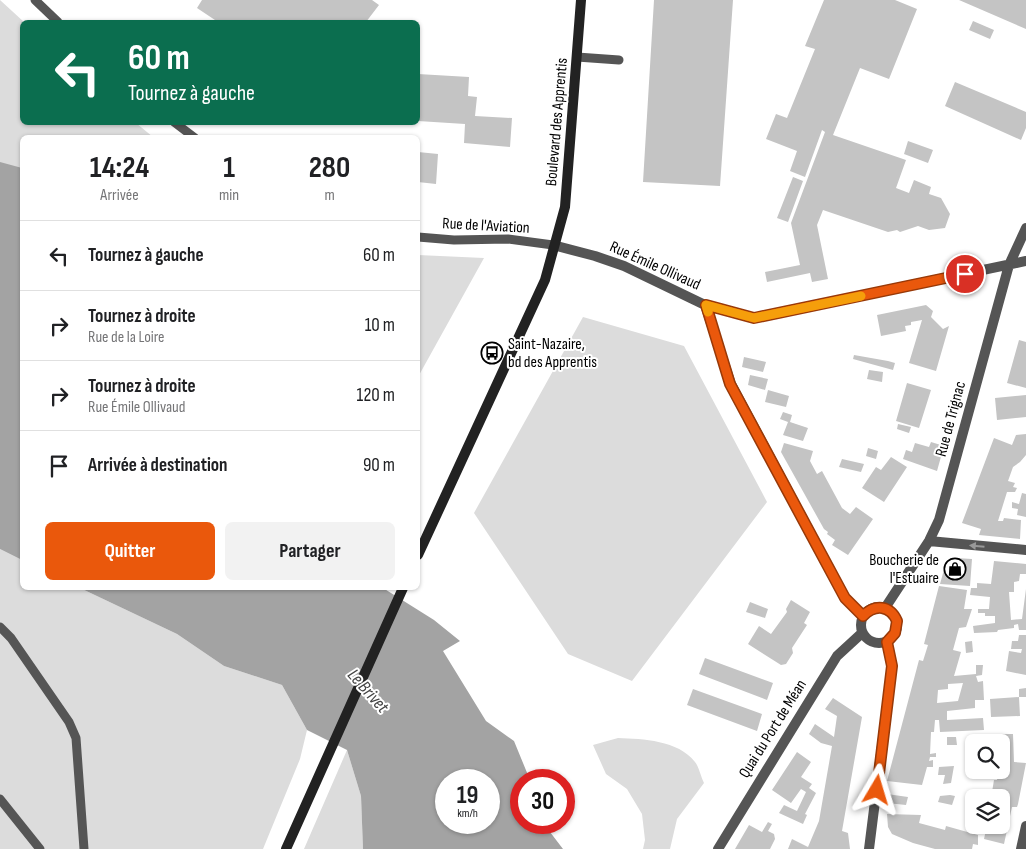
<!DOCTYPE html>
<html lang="fr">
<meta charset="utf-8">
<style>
body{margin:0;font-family:"Sofia Sans Condensed",sans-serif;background:#f2f2f2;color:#202124;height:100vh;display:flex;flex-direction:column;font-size:19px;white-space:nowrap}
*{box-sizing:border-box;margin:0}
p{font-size:16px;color:#757577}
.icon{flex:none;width:28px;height:28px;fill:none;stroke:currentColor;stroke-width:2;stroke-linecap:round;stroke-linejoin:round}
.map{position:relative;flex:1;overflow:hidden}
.sheet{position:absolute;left:20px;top:135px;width:400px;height:455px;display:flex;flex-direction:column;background:#fff;border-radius:8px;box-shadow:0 1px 4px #0004}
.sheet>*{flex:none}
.top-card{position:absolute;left:20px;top:20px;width:400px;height:105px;border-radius:8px;box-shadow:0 1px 4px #0004;background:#0b6e4f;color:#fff;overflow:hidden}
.fabs{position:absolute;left:965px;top:734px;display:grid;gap:10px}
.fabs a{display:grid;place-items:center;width:45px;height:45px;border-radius:8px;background:#fff;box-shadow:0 1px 4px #0004;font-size:25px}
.speed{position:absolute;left:435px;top:769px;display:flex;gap:10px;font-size:25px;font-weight:700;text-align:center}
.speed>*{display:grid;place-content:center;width:65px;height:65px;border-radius:50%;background:#fff;box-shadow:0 1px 4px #0004;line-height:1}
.speed small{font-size:12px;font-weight:400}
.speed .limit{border:8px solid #d22;background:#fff;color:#111}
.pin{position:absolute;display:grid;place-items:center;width:42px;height:42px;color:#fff;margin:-21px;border:2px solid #fff;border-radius:50%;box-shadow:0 1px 5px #0007}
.me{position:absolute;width:55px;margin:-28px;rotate:7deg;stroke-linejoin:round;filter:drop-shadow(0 0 4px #0008)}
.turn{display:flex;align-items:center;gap:18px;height:105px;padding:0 25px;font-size:22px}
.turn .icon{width:65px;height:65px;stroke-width:2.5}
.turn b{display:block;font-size:35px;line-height:42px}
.eta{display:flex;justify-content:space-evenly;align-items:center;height:85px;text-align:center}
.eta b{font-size:30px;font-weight:700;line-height:35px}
.cta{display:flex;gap:10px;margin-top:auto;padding:10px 25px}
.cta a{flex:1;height:58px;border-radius:8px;background:#ea580c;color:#fff;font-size:20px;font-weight:700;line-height:58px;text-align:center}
.cta a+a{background:#f2f2f2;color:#202124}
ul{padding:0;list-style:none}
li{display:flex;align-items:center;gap:15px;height:70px;padding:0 25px;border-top:1px solid #e0e0e0}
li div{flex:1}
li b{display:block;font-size:19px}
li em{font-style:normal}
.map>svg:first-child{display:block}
.green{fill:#dcdcdc}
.water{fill:#a3a3a3;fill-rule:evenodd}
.building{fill:#c4c4c4;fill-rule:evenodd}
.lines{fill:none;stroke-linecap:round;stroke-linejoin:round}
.lane{stroke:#555;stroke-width:9}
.street{stroke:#555;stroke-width:10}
.secondary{stroke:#222;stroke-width:10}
.oneway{fill:#999}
.route-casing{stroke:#983908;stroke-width:12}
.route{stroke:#ea580c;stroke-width:9}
.slow{stroke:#f59e0b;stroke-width:9}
.labels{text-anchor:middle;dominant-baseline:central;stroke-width:4;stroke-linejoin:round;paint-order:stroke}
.street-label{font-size:16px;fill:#000;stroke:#fff}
.poi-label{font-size:16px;fill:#000;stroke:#fff;text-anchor:start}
.water-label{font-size:18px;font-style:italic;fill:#444;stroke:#fff}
</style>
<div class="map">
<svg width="1026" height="849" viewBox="0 0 1026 849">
<rect width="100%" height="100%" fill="#fff"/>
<!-- green -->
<path class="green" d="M0,0L24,22H22V122L136,123L153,137L22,138V419L0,410Z
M418,255L484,258L418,377Z
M583,317L684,346L767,502L632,681L568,654L474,513Z
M0,549L22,560V588H80L177,634L224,666L282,685L307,730L300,759L263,849H0Z
M618,738C643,739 678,740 695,762C699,767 701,777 704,783L677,819L670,849H643L645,840L642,814L627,789L606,774L593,745Z
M347,750L361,796L363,849H304Z"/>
<!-- water -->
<path class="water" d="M0,162L22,168V560L0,549Z
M80,588H383L434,620L460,641L443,651L486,721L514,741L530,780H521V822L546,823L550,832L563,849H363L361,796L347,750L307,730L282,685L224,666L177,634ZM446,780H489V822H446Z"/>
<!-- building -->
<path class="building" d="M202,0H372L379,5L366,22H218L197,8Z
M654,0H733L720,186L643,182Z
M824,0H895L917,9L889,79L860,68L833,135L906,160L896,188L909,193L914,180L931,187L929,194L941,198L950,214L945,228L929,230L918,226L900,232L897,230L888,232L823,210L817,225L828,279L812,282L810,273L767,282L765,272L800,265L791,223L825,132L822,130L805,177L790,171L797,151L766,139L776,114L787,118L815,49L805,46Z
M959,0H1026V29Z
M973,21L994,30L990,39L969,30Z
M418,74L469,77L468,96L477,97L475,116L512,118L510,147L464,143L465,124L418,121Z
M955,82L1026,112V128L1021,140L945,106Z
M908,141L933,150L928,163L904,154Z
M418,152L438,154L436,184L418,182Z
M793,177L803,181L788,222L777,218Z
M926,305L933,311L931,317L943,329L949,326L936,371L909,363L922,320L911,322V325L905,326L906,331L881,336L877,315Z
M1019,340L1026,342V388L1007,383Z
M854,355L888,361L895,363L893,370L853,359Z
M744,357L766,362L763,372L742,367Z
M869,370L883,372L882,382L867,379Z
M750,375L768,379L765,390L748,385Z
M907,383L931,390L919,428L896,421Z
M768,390L789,396L786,407L765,402Z
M1026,395V417L997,420L995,398Z
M783,412L792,415L790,422L808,428L803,441L783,435L788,422L780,419Z
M898,424L911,427L909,433L897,429Z
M1026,434V455L1020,462L1013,467L1008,481L1015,483L1013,487L1017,488L1015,492H1007L998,521H1003L1004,518L1021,520L1020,539L979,535L981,529L962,523L994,438L1012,445L1016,435Z
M931,442L944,446L937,471L903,459L906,450L912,452L915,443L929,447Z
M784,443L813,451L810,461L817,474L822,471L842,508L850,514L856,507L873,519L848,555L832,545L835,540L827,534L828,532L824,529L781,452Z
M868,448L878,451L876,459L866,456Z
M891,457L907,467L884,502L862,488L876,467L881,470Z
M842,459L864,464L861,472L839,467Z
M1022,493L1026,494V517L1017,515L1018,509L1012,508V502L1019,504Z
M956,558L972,559L970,586L940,584L945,566Z
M994,561L1026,564V574H1020L1019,581L1014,582V592H1009L1011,620L1022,619L1026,589V630H1019L1018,624L1014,625V628L998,630L997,632L974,633L973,626L995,623V616H985V613H978V609H989L990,597L970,595L971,588H977V583L991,584Z
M939,586L967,590L964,609H972L966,627L959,628L953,650L961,652L954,676L976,674V665H983L982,675L976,676L978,682L983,681L984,700H975V708L947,711V720L983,718L984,730L940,732L939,720H935L934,732H931L930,754L936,753V757H930L929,761L933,760V767H927L922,785L887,781L919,660L923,661L928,645L924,644ZM963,683L958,701L937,703L938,690L948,689V684Z
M791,600L810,612L804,623L807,625L792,648L793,653L786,664L781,665L748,644L759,626L771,634L787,612L786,609Z
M750,602L768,609L765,618L746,612Z
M1019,635H1026V675L1006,671L1009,651L1021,653L1022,649H1011L1012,641H1018Z
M972,641L973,652L966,653L965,642Z
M705,658L773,683L767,700L699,674Z
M1026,688V697H1019V689Z
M693,689L762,714L757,731L687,705Z
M1019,697L1020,716L991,717L990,699Z
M833,698L862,717L842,831L848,833L850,849H788L792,839L808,847L819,821L832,746L821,743L809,734L815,724L834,737L837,716L825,709Z
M981,734H1013L1014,762L1026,763L1018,804L1017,807H1012L1004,844L984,839L987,825H1001V798H991L994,780H997L999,770H1001V742H981Z
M947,737H956L957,745H947Z
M797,752L811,762L801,777L812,784L809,788L816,793L805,814L807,815L803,824L779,813L784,805L797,811L806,792L801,789L791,803L772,790Z
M954,766L951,783L943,784L945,775H938L939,767Z
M887,794L908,797L906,805L887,803Z
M950,795L955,796L952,805L938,802L940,796Z
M887,814L921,815L919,823L945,830L946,826L978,835V845L973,844L972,849H935L913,843L892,834L888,827Z
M768,822L772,824L768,831L774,834L775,839L770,849H735L749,825L762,832Z"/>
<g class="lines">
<!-- lane -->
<path class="lane" d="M35,0L58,22
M577,57L619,60
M174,122L195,138
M418,237L454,240L508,239L553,245
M0,627L11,638L69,722L76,738L84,849
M0,799L40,849"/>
<!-- street -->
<path class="street" d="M553,245L595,256L624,266L705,305L754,318L1026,261
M705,305L731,384L845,598L863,616
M929,541L1026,550
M861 625a18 18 0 1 1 36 0a18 18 0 1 1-36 0Z
M885,608L929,541L939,520L1009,265L1026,228
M718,849L837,656L862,633
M869,849L892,666L887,642
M1021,849L1026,826"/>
<!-- secondary -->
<path class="secondary" d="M418,555L545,280L565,207L581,0
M286,849L403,588"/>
</g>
<!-- one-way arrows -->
<defs><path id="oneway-solid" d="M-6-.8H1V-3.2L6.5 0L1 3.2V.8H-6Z" transform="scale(1.25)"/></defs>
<use class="oneway" href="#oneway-solid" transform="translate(977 546) rotate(-175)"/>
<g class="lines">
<!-- route casing -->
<g class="route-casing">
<path id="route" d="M877,790L892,666L887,642L895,633L897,621C890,605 875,604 863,616L845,598L730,384L706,305L754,318L965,274"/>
</g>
<!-- route -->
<use href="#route" class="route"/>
<!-- slow -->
<path class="slow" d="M708,312L706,305L754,318L861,296"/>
</g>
<!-- icons -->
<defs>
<g id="bus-ring" transform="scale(1.125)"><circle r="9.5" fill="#fff" stroke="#000" stroke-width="1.5"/><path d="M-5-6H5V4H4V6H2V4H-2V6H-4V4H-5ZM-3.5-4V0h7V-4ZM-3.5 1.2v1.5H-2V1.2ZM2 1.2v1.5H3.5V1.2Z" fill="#000"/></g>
<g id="shop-ring" transform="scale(1.125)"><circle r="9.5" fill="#fff" stroke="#000" stroke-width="1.5"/><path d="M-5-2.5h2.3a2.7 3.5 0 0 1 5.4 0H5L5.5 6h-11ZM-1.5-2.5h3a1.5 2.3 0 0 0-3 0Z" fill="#000"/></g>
</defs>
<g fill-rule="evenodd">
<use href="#bus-ring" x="492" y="353"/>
<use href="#shop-ring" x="955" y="569"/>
</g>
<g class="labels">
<!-- street labels -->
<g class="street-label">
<text transform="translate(557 122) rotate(-85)">Boulevard des Apprentis</text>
<text transform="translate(486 226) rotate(3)">Rue de l'Aviation</text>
<text transform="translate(655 266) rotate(24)">Rue Émile Ollivaud</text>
<text transform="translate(951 419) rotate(-75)">Rue de Trignac</text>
<text transform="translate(773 729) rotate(-58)">Quai du Port de Méan</text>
</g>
<!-- poi labels -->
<g class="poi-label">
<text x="508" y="344">Saint-Nazaire,<tspan x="508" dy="18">bd des Apprentis</tspan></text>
<text x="939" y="560" text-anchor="end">Boucherie de<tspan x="939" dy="18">l'Estuaire</tspan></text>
</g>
<!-- water labels -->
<g class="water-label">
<text transform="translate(368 691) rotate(48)">Le Brivet</text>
</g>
</g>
</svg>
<div class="fabs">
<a><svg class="icon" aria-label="search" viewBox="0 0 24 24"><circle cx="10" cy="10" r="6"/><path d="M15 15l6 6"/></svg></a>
<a><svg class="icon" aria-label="layers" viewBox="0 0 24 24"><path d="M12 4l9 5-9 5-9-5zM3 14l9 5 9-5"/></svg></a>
</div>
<div class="speed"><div>19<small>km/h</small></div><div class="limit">30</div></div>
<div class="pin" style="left:965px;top:274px;background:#d93025"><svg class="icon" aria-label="arrive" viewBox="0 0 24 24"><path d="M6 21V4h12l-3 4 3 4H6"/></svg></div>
<svg class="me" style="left:877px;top:790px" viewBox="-20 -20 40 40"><path d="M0-17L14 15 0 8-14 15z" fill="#ea580c" stroke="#fff" stroke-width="4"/></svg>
<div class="top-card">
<div class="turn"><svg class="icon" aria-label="left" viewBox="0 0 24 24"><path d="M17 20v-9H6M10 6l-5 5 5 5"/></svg><div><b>60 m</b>Tournez à gauche</div></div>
</div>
<section class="sheet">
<div class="eta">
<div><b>14:24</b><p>Arrivée</p></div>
<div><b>1</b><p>min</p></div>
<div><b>280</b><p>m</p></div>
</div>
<ul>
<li><svg class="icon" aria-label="left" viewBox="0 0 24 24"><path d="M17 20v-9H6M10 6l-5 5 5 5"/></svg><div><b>Tournez à gauche</b></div><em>60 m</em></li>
<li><svg class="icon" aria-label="right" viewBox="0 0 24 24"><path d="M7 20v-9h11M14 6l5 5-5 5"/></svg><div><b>Tournez à droite</b><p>Rue de la Loire</p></div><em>10 m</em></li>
<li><svg class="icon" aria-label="right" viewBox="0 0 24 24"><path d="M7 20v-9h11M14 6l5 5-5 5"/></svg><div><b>Tournez à droite</b><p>Rue Émile Ollivaud</p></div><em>120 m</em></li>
<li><svg class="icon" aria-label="arrive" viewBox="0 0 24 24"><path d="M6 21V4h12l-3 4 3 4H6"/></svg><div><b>Arrivée à destination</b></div><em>90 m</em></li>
</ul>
<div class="cta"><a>Quitter</a><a>Partager</a></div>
</section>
</div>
